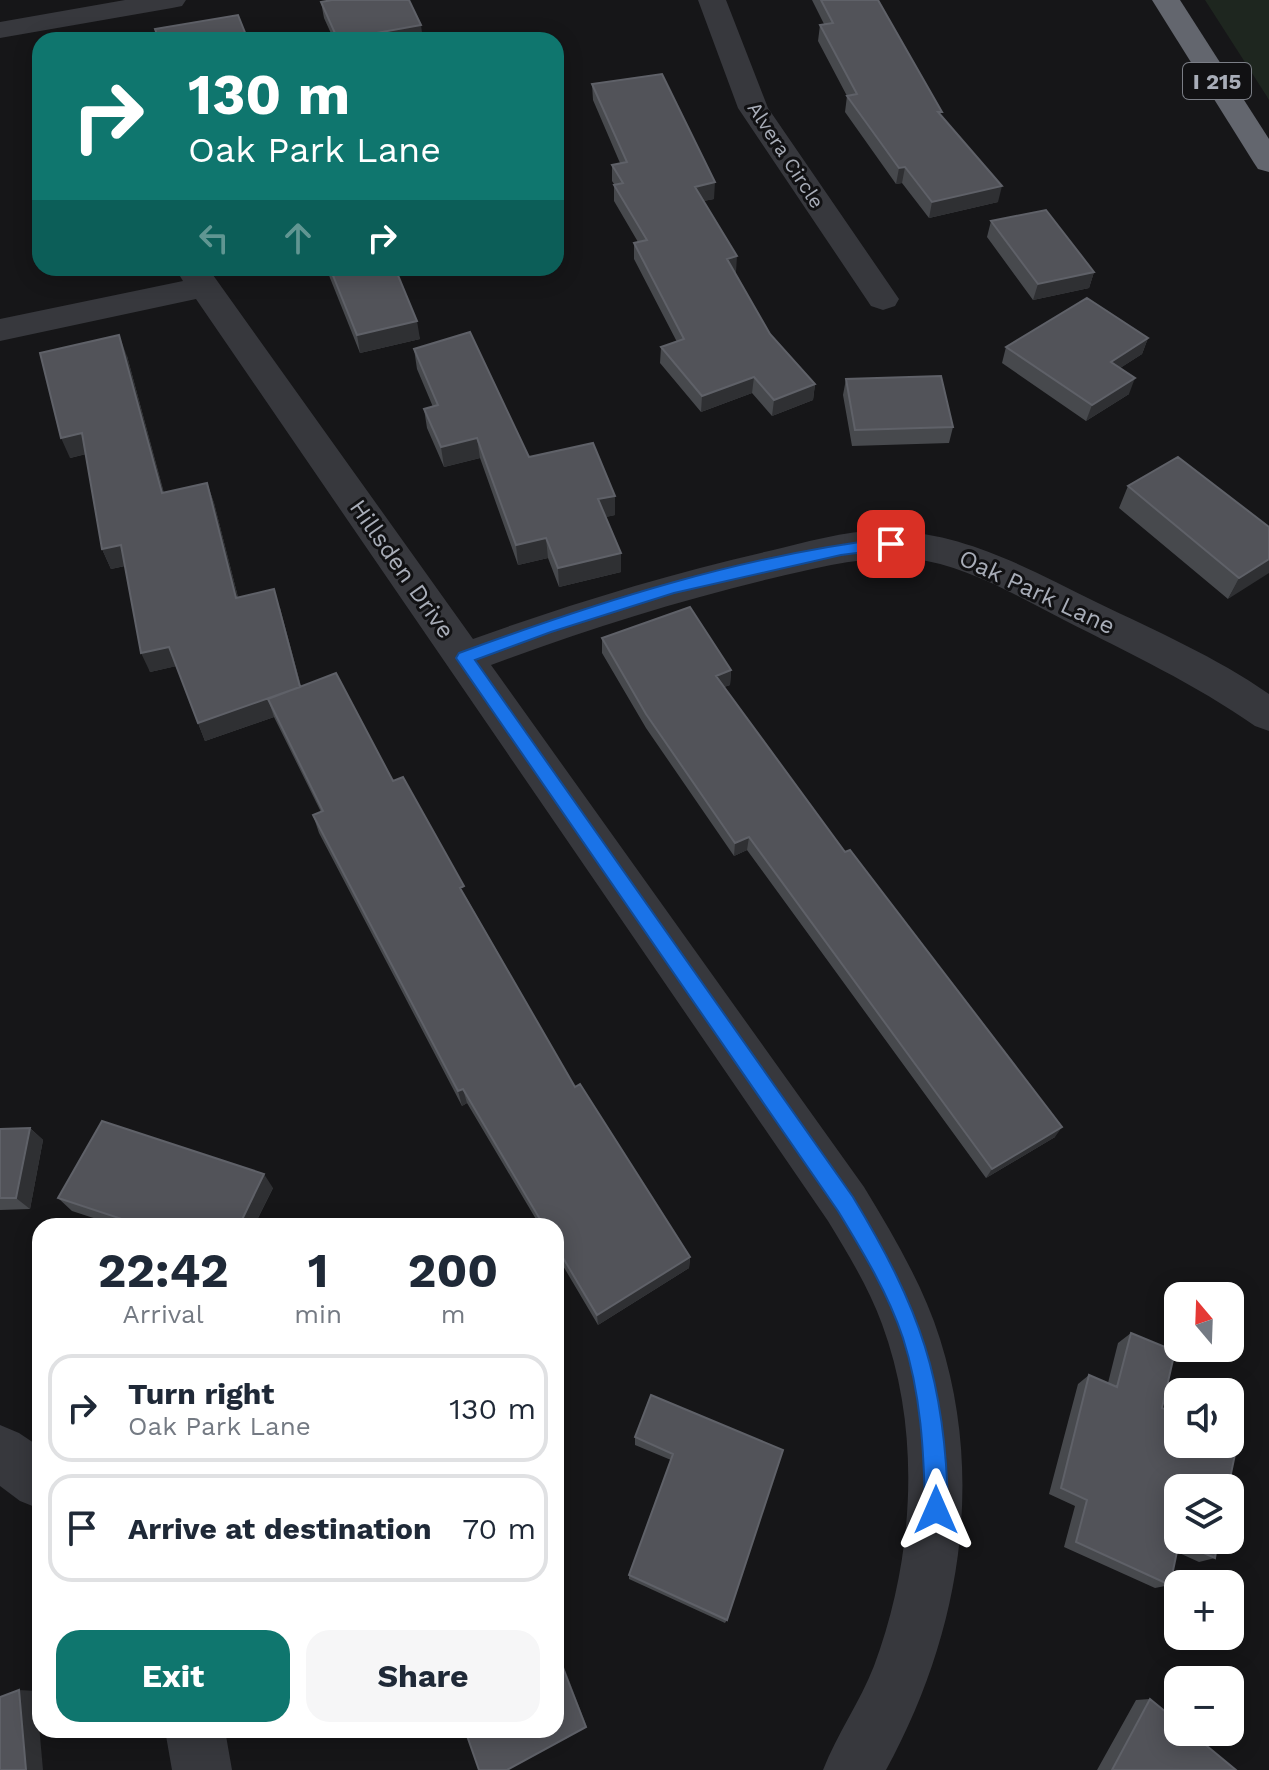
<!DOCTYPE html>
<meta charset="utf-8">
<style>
body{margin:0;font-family:"Work Sans",sans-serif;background:#f6f6f7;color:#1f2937;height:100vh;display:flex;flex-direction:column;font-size:30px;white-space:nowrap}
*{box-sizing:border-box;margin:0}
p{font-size:26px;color:#747a83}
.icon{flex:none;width:44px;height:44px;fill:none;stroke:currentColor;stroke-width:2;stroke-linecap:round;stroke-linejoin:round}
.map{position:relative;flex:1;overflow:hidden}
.panel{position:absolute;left:32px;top:1218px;width:532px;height:520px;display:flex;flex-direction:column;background:#fff;border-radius:24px;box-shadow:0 4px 20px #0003}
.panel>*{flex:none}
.guide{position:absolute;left:32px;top:32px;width:532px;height:244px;border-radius:24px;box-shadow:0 4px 20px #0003;background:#0f766e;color:#fff;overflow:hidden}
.needle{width:52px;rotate:341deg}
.fabs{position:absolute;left:1164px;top:1282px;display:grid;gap:16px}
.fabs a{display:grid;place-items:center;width:80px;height:80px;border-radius:16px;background:#fff;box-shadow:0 4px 20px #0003;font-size:40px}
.pin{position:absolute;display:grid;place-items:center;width:68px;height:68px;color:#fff;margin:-34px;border-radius:16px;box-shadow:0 4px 12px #0006}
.me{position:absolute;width:88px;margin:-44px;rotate:0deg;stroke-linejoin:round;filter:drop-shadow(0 0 6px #0008)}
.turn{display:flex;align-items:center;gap:28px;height:168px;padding:0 24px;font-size:36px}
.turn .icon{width:104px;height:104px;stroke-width:2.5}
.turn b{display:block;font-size:56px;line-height:68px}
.lanes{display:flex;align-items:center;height:76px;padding:0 24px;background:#0003;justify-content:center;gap:40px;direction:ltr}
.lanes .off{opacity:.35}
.eta{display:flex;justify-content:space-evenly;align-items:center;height:136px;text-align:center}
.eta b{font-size:48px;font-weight:700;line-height:56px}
.cta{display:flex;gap:16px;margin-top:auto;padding:16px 24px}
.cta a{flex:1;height:92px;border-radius:24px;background:#0f766e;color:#fff;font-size:32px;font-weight:700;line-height:92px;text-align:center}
.cta a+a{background:#f6f6f7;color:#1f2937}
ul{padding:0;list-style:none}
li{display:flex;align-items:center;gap:24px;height:108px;margin:0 16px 12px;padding:0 8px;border:4px solid #e0e1e3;border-radius:24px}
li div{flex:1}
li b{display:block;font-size:30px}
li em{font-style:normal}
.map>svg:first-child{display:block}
.green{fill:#1e261f}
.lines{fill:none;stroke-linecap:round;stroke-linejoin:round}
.street{fill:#37383d;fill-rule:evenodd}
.highway{fill:#63666e;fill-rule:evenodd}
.wall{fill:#47494d}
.shaded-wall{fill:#2f3033}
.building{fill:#525359;stroke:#5f6168;stroke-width:2}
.route{fill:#1a73e8;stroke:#114b97;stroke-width:2}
.labels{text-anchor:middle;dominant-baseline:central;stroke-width:6;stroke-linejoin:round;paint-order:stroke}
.far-street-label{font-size:20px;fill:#a8adb8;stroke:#111113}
.shield{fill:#111113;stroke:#7b7e86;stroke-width:2}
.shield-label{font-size:22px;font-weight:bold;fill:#a8adb8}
.street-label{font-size:24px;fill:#a8adb8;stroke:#111113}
</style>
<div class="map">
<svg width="1269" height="1770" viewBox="0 0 1269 1770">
<rect width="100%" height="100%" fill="#161618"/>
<!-- green -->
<path class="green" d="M1205,0H1269V100L1266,95Z"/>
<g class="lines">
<!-- street -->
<path class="street" d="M125,0H186L182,6L172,8L0,38V22Z
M698,0H726L768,108L899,299L895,306L883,310L871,306L738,108Z
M175,268H208L473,639C570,604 668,574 769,551C809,542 852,528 894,531C968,534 1033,571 1098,603C1156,631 1216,657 1269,694V731L1255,726C1195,684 1129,653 1064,620C1016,596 967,565 913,559C863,555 817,568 769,579C674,602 582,631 491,665L864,1187C893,1235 923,1285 940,1339C986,1484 958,1639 886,1770H823C837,1734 860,1702 874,1666C914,1559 922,1432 882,1324C869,1288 848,1254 828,1221L196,299L0,341V319L183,281Z
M0,1425L19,1433L40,1447V1509L20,1501L0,1486Z
M165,1730H225L232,1770H172Z"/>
<!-- highway -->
<path class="highway" d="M1152,0H1180L1269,139V172L1258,169L1254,163Z"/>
</g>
<!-- wall -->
<path class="wall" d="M812,0H878L941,116L998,202L929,218L902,183L896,184L845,112L847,96L818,41L820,25L824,24Z
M321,2L423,40H334L324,18Z
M592,84L714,199L703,201L736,272L735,273L770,334L815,384L813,400L772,416L752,393L701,412L660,363L661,347L677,342L634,259V243L638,242L614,201V184L612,181V165L620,163L593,100Z
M991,221L1094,272L1089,288L1033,300L987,237Z
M326,268H395L420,339L360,353Z
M1148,338L1142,354L1120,368L1129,394L1086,421L1002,363L1006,347Z
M414,349L529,457L615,515L605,517L621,553V572L559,587L548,558L518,565L480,458L444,467L427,428L424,409L433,407L417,369Z
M127,356L164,493L207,483L214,503L238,597L280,608L301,686L393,781L467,899L575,1087L690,1257L689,1268L598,1325L556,1254V1226H540L467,1103L462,1106L319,833L313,815L321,812L274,717L205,741L176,666L150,672L125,566L111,569L102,549L86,454L70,458Z
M846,379L953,427L949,443L852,446L843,395Z
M1128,486L1269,527L1228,599L1119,508Z
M602,638L731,670L730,685L724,687L1055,1137L986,1178L747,850L734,856L646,728L602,653Z
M30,1128L43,1140L30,1209L0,1210V1129Z
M273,1188L254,1226H118L72,1211L58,1198Z
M1131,1333L1162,1408L1215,1558L1199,1562L1177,1552L1170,1585L1155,1588L1064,1547L1075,1506L1049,1494L1078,1384L1089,1375L1108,1383L1118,1343Z
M635,1437L783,1450L727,1620L725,1623L629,1579V1575L671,1460L635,1445Z
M1150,1699L1236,1770H1097L1136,1700Z"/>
<!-- shaded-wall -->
<path class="shaded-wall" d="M421,25L423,40H338Z
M905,167L902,183L896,184L899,168Z
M715,182L714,199L694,203L695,187Z
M1002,186L998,202L929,218L932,202Z
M737,256L736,272L726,275L727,259Z
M1094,272L1089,288L1033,300L1038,284Z
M417,321L420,339L360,353L357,335Z
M119,335L127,356L169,513L162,493Z
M1148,338L1142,354L1105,378L1111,362Z
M754,377L752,393L701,412L702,396Z
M1135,378L1129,394L1086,421L1092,405Z
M815,384L813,400L772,416L774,400Z
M82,433L90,453L70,458L61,438Z
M477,438L480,458L444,467L441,447Z
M207,483L214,503L243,617L236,598Z
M615,496V515L598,519V499Z
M546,538L548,558L518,565L516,545Z
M121,545L129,565L111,569L102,549Z
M621,553V572L559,587L558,568Z
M1269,559V573L1228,599L1239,578Z
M274,589L306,706L268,699L274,717L205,741L198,723Z
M169,647L177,666L150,672L141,653Z
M731,670L730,685L715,690L716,676Z
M749,837L747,850L734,856L735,843Z
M463,1089L467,1103L462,1106L458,1091Z
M1062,1127L1055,1137L986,1178L992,1169Z
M30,1128L43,1140L30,1209L16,1198Z
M264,1174L273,1188L254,1226H239Z
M690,1257L689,1268L598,1325L597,1315Z
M556,1595L564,1616L556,1621Z
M556,1646L587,1727L508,1770L556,1650Z
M19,1690L36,1691L43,1770H26Z"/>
<!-- building -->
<path class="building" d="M332,0H409L421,25L338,40L321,2Z
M821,0H878L942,112H938L1002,186L932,202L905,167L899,168L847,96L857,94L820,25L833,23Z
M238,15L248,40H159L155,29Z
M662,74L715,182L695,187L737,256L727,259L770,334L815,384L774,400L754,377L702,396L661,347L684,339L634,243L647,240L614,185L623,183L612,165L627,162L592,84Z
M1046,210L1094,272L1038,284L991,221Z
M330,268H395L417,321L357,335Z
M1087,298L1148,338L1111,362L1135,378L1092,405L1006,347Z
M470,332L529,457L593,443L615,496L598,499L621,553L558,568L546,538L516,545L477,438L441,447L424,409L438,405L414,349Z
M119,335L162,493L207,483L236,598L274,589L300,687L198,723L169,647L141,653L121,545L102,549L82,433L61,438L40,353Z
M941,376L953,427L855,430L846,379Z
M1178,457L1269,527V559L1239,578L1128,486Z
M690,607L731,670L716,676L845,852L850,850L1062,1127L992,1169L749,837L735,843L646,714L602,638Z
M336,673L393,781L403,777L464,886L460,888L575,1087L580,1084L690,1257L597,1315L556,1246V1226H544L463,1089L458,1091L313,815L323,811L268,699Z
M102,1121L264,1174L239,1226H122L125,1220L58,1198Z
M30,1128L16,1198H0V1129Z
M1131,1333L1175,1351L1162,1408L1178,1415V1444H1230V1437L1238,1440L1228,1488H1178V1540H1218L1215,1558L1179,1542L1170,1585L1076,1542L1087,1500L1061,1488L1089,1375L1117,1387Z
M651,1395L783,1450L727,1620L629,1575L673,1454L635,1437Z
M556,1597L562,1613L556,1617Z
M556,1650L586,1727L507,1770H479L465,1730H556Z
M19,1690L26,1770H0V1697Z
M1150,1699L1178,1722V1732H1190L1236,1770H1112Z"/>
<!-- route -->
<path class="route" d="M891,538L896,540V548L841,555L674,593L551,632L475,660L853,1197C920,1308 946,1380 948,1510L944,1518L936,1522L928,1518L925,1510C924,1452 921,1394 903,1338C888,1293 863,1252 838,1211L456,658L459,653C598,602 743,555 891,538Z"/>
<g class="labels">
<!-- far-street labels -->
<g class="far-street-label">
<text transform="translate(786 155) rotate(57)">Alvera Circle</text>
</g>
<!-- shield labels -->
<rect class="shield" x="1183" y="63" width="68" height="36" rx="6"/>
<g class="shield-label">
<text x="1217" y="81">I 215</text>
</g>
<!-- street labels -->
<g class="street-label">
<text transform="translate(402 569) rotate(55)">Hillsden Drive</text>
<text transform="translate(1037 592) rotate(25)">Oak Park Lane</text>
</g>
</g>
</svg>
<div class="fabs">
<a><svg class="needle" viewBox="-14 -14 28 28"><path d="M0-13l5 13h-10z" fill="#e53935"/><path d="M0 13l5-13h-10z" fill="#747a83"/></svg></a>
<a><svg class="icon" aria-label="sound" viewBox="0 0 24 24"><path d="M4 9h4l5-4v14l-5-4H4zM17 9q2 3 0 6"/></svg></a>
<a><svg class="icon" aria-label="layers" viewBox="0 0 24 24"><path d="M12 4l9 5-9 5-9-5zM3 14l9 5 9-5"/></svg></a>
<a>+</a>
<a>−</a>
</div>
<div class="pin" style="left:891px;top:544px;background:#d93025"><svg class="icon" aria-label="arrive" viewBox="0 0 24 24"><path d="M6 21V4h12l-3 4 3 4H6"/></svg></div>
<svg class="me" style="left:936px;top:1510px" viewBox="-20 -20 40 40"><path d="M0-17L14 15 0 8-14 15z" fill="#1a73e8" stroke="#fff" stroke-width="4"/></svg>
<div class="guide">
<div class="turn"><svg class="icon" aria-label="right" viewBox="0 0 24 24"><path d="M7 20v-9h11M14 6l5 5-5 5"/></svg><div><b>130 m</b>Oak Park Lane</div></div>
<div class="lanes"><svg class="icon off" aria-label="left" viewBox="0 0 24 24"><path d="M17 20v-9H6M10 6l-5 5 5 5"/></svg><svg class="icon off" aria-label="ahead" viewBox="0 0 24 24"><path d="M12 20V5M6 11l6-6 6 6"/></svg><svg class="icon" aria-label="right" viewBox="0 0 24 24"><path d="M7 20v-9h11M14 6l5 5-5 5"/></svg></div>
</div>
<section class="panel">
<div class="eta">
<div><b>22:42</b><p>Arrival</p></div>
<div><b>1</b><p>min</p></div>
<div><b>200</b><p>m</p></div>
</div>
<ul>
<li><svg class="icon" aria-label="right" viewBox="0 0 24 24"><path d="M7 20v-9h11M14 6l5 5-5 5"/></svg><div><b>Turn right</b><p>Oak Park Lane</p></div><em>130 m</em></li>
<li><svg class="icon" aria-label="arrive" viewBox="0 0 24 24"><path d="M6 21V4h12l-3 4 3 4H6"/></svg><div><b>Arrive at destination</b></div><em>70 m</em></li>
</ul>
<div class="cta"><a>Exit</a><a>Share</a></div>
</section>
</div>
